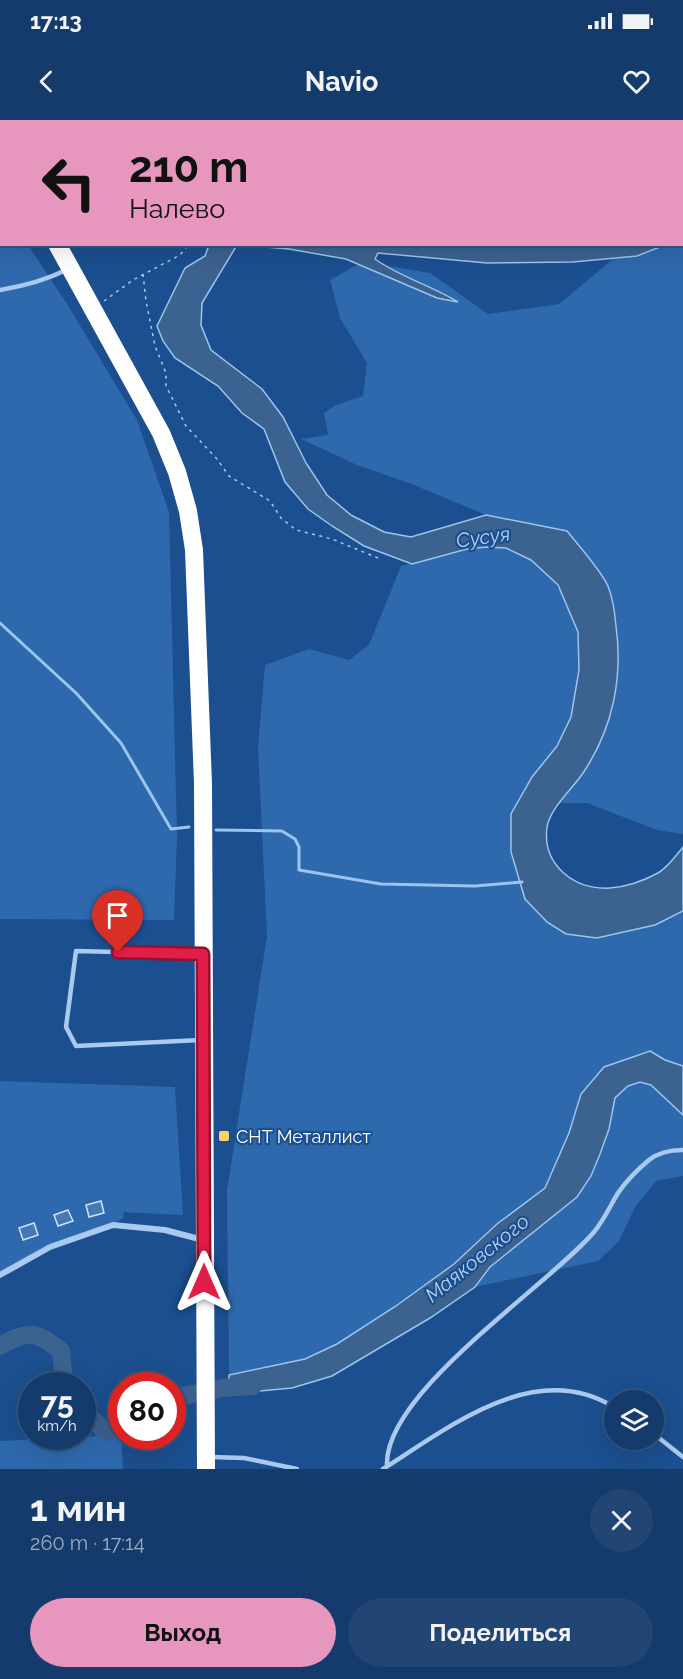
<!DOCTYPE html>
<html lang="ru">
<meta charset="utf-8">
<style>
body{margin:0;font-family:Raleway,sans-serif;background:#214673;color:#f1f3f6;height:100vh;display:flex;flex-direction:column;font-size:22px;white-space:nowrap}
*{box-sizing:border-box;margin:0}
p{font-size:20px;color:#9dadc1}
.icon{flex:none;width:33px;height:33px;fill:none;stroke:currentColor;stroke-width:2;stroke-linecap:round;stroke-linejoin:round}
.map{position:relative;height:1349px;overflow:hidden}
.drawer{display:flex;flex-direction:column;background:#143b6b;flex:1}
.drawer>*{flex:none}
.hud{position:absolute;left:0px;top:0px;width:684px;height:126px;box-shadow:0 6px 24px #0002,0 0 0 2px #33557e;background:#e797bd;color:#111;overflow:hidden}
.fabs{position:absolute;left:604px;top:1270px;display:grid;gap:12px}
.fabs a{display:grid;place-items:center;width:60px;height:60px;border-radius:50%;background:#143b6b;box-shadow:0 6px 24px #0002,0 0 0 2px #33557e;font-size:30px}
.speed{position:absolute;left:18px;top:1252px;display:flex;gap:12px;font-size:30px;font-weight:700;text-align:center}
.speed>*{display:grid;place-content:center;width:78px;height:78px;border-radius:50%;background:#143b6b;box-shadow:0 6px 24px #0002,0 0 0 2px #33557e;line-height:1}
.speed small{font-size:15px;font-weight:400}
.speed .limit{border:9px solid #d22;background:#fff;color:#111}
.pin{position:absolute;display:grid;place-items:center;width:51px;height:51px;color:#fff;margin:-62px -26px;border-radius:50% 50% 50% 0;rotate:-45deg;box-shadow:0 0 6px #0007}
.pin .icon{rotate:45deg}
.me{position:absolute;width:66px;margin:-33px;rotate:0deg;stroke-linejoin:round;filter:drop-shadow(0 0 4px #0008)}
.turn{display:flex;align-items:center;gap:21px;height:126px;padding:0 30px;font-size:27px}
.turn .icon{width:78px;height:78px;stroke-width:2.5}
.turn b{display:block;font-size:42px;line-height:51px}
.round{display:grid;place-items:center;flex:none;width:63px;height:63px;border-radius:32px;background:#214673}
.summary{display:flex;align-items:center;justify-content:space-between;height:102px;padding:0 30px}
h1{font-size:36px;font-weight:700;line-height:45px}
.button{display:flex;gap:12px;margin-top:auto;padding:12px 30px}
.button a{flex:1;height:69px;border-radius:36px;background:#e797bd;color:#111;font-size:24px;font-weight:700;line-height:69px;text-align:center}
.button a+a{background:#214673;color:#f1f3f6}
.status{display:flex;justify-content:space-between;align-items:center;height:42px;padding:0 30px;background:#143b6b;direction:ltr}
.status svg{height:16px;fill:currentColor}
header{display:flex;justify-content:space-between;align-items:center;height:78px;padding:0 30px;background:#143b6b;font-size:27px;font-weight:700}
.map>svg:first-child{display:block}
.green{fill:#2e69ad}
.water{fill:#3c6290;stroke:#9cc4f0;stroke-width:1.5}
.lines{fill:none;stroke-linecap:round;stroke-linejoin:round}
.stream{stroke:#9cc4f0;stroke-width:3}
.river{stroke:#3c6290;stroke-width:18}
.building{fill:#4478b7;stroke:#cfe3fa;stroke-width:1.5}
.path{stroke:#a9c9ee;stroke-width:1.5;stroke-dasharray:3 4.5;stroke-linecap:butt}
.lane{stroke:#a9c9ee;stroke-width:4.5}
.street{stroke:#a9c9ee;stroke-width:6}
.highway{stroke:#fff;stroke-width:18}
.route-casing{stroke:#92132f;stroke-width:15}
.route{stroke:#e11d48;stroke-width:10}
.poi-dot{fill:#ffd166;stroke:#1b4f8f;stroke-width:2}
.labels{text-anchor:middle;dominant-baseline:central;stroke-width:4.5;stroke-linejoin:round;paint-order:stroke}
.poi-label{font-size:18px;fill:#fff;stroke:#1b4f8f;text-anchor:start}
.water-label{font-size:20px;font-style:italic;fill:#b5d3f5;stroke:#1b4f8f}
</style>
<div class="status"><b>17:13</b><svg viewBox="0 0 49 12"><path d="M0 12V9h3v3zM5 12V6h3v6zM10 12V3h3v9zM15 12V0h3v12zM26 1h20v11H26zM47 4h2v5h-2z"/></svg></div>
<header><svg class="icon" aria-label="back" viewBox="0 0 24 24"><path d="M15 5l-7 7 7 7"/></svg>Navio<svg class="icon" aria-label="heart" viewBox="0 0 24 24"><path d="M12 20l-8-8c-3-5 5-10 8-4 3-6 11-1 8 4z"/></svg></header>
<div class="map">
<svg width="683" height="1349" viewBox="0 0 683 1349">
<rect width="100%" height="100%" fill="#1b4f8f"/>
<!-- green -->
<path class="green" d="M0,64L2,124L28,125L67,184L137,300L169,392L177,716L174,800L0,799Z
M683,117V714L657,710L587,683H560C602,628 622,591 618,520C617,502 615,483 608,466C600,450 579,426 567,411L486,395L409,363L357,345L301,319L328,315L324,293L336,285L363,276L367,243L340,198L330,160L362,142L430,153L488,194L559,184L613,139L637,136L665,125L682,124Z
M486,426C492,427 499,426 505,427C540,435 573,480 578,514C582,538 578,573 571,596C564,620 547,639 532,657L547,802L566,814L597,818L677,795L683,791V946L665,940L650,931L581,974L569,1013L545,1068L497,1104L454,1144L396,1186L337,1224L305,1239L229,1255L227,1070L267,816L258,628L265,545L309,529L349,540L369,525L401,446L467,429Z
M0,961L175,967L183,1095L123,1092L124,1097L113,1105L50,1127L0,1155Z
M640,962L651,965L683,995V1056L656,1061L635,1087L619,1121L598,1141L475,1167L490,1147L577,1077L591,1056L600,1034L609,1009L615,978L628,966Z
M121,1315L123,1349H0V1321Z"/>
<!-- water -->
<path class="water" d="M209,125H237L202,183L201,205L211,230L262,269L283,297L306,343L327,375L351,395L384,412L411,417L486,395L567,411C579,426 600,449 608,466C613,479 615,493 616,506C623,557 613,607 585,650C574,668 551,686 547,707C542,745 574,770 610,768C626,767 643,761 658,753C667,748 676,736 683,727V791L655,805L597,818L566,814L547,802L525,779L511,732V694L532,657L557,626L571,597L579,550L578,512L558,465L531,440L506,428L486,427L467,429L412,444L364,426L332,406L308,389L285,362L264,309L242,293L218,266L175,238L163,221L157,206L185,148L205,136Z
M243,125H665L637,136L573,142L487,143L378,133L375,139C400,157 432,166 458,182L437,178L346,139L289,129Z
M650,931L665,940L683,946V995L651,965L640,962L628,966L615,978L609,1009L600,1034L591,1056L577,1077L490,1147L475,1167L430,1198L332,1256L292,1268L228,1274L229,1255L305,1239L337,1224L396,1186L454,1144L497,1104L545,1068L569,1013L581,974L604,947Z"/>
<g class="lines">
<!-- stream -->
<path class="stream" d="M0,503L76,573L121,623L171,709L189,707
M216,710L282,711L295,719L299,727V750L381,764L475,766L522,762"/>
<!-- river -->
<path class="river" d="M0,1226C28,1210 36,1211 61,1231L64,1260L68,1266
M172,1280L178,1277L223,1268L253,1266
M82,1288L105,1312L122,1306"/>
</g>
<!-- building -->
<path class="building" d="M101,1081L104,1093L89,1097L86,1085Z
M68,1090L73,1101L58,1106L54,1095Z
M34,1103L38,1115L23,1120L19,1108Z"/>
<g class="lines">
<!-- path -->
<path class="path" d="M410,2V0
M521,2L524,0
M143,154L146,181L155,226L166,253V266L186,306L217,339L229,356L270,381L281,398L296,410L332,419L378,438
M104,181L133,160L180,135L189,124"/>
<!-- lane -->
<path class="lane" d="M0,170C24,166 44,161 66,150
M199,834L76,831L66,907L76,926L201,920
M654,1314L683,1337
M211,1337L244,1338L297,1349
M387,1346C383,1273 548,1166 594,1112C604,1100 610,1086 618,1073C627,1060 637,1050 649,1040C659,1032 671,1030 683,1030
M383,1349C448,1308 536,1237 615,1288"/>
<!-- street -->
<path class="street" d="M0,1155L50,1127L113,1105L165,1110L203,1120"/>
<!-- highway -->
<path class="highway" d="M0,24L2,26
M57,124L161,313L177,352L188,391L194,430L203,664L206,1349"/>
</g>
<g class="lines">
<!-- route casing -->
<g class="route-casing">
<path id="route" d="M118,832L203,834L204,1162"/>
</g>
<!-- route -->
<use href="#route" class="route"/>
</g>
<!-- markers -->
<rect class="poi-dot" x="218" y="1010" width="12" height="12" rx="3"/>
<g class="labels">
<!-- poi labels -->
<g class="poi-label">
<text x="236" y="1016">СНТ Металлист</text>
</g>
<!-- water labels -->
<g class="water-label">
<text transform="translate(483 417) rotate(-8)">Сусуя</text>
<text transform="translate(477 1138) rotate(-39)">Маяковского</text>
</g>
</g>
</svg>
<div class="fabs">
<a><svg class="icon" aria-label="layers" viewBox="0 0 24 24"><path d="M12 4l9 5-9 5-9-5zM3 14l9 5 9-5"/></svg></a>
</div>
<div class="speed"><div>75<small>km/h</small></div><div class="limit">80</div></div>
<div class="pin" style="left:118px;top:832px;background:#d93025"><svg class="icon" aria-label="arrive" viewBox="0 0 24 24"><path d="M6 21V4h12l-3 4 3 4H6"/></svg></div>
<svg class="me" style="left:204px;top:1162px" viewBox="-20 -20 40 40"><path d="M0-17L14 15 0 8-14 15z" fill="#e11d48" stroke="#fff" stroke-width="4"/></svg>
<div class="hud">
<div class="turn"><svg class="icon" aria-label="left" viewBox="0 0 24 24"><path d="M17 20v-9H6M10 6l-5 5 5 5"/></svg><div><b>210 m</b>Налево</div></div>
</div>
</div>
<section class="drawer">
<div class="summary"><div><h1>1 мин</h1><p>260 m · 17:14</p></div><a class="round"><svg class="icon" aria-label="close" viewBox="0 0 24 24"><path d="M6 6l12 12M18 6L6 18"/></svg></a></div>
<div class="button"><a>Выход</a><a>Поделиться</a></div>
</section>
